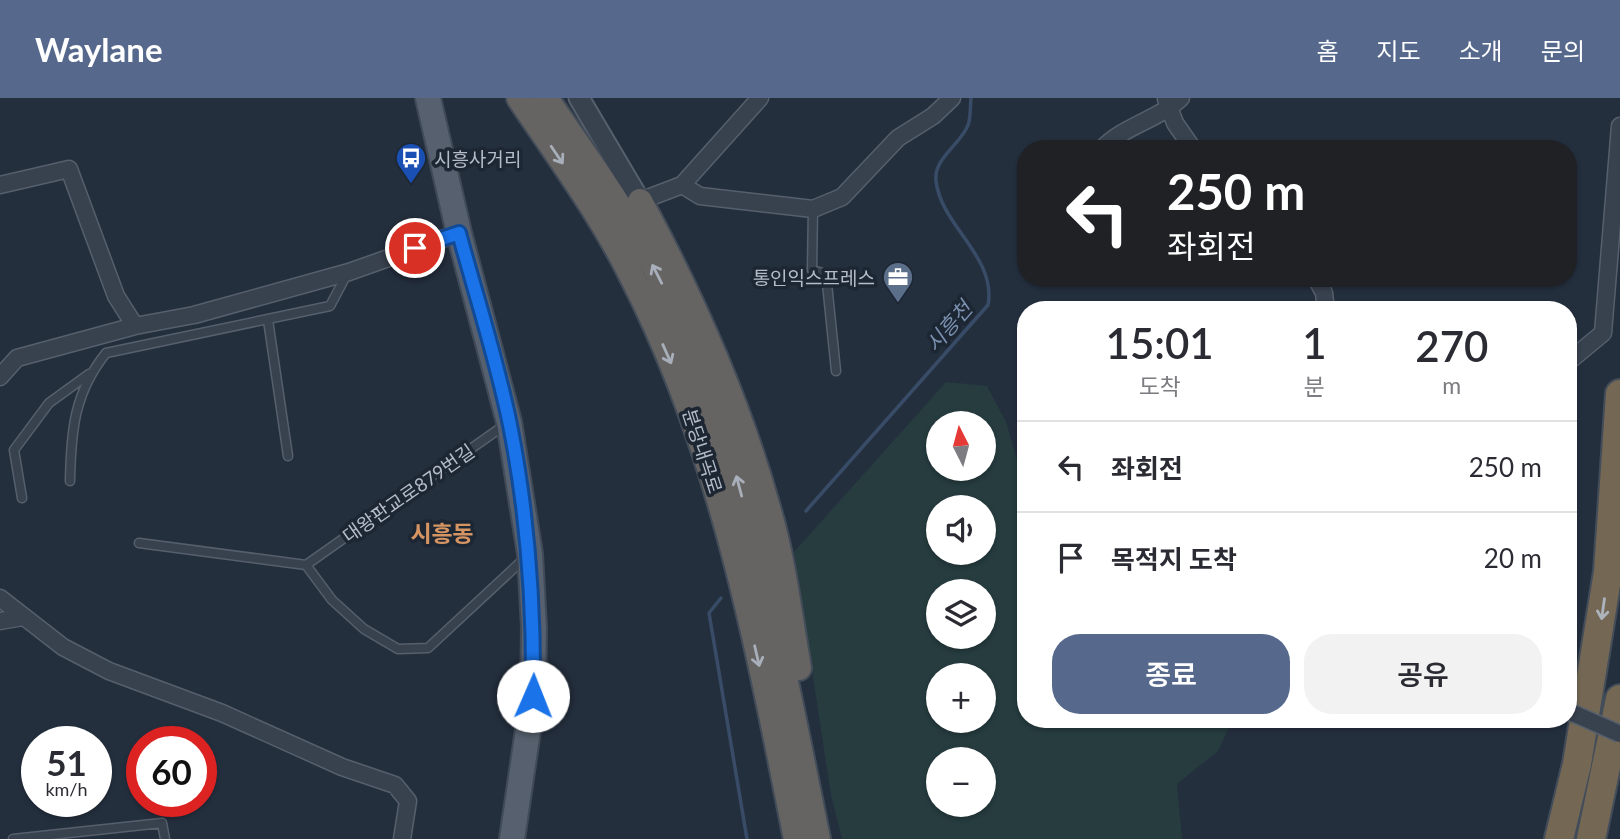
<!DOCTYPE html>
<html lang="ko">
<meta charset="utf-8">
<style>
body{margin:0;font-family:Lato,"Noto Sans KR",sans-serif;background:#f2f2f3;color:#2b2b33;height:100vh;display:flex;flex-direction:column;font-size:26px;white-space:nowrap}
*{box-sizing:border-box;margin:0}
p{font-size:23px;color:#7c7c81}
.icon{flex:none;width:38px;height:38px;fill:none;stroke:currentColor;stroke-width:2;stroke-linecap:round;stroke-linejoin:round}
.map{position:relative;flex:1;overflow:hidden}
.sheet{position:absolute;left:1017px;top:203px;width:560px;height:427px;display:flex;flex-direction:column;background:#fff;border-radius:28px;box-shadow:0 2px 5px #0004}
.sheet>*{flex:none}
.banner{position:absolute;left:1017px;top:42px;width:560px;height:147px;border-radius:28px;box-shadow:0 2px 5px #0004;background:#202124;color:#fff;overflow:hidden}
.needle{width:46px;rotate:354deg}
.tools{position:absolute;left:926px;top:313px;display:grid;gap:14px}
.tools a{display:grid;place-items:center;width:70px;height:70px;border-radius:50%;background:#fff;box-shadow:0 2px 5px #0004;font-size:35px}
.speed{position:absolute;left:21px;top:628px;display:flex;gap:14px;font-size:35px;font-weight:700;text-align:center}
.speed>*{display:grid;place-content:center;width:91px;height:91px;border-radius:50%;background:#fff;box-shadow:0 2px 5px #0004;line-height:1}
.speed small{font-size:18px;font-weight:400}
.speed .limit{border:10px solid #d22;background:#fff;color:#111}
.pin{position:absolute;display:grid;place-items:center;width:60px;height:60px;color:#fff;margin:-30px;border:4px solid #fff;border-radius:50%;box-shadow:0 2px 7px #0007}
.me{position:absolute;width:77px;margin:-38px;rotate:1deg;stroke-linejoin:round;filter:drop-shadow(0 0 5px #0008)}
.turn{display:flex;align-items:center;gap:24px;height:147px;padding:0 35px;font-size:32px}
.turn .icon{width:91px;height:91px;stroke-width:2.5}
.turn b{display:block;font-size:49px;line-height:60px}
.eta{display:flex;justify-content:space-evenly;align-items:center;height:119px;text-align:center}
.eta b{font-size:42px;font-weight:600;line-height:49px}
.action{display:flex;gap:14px;margin-top:auto;padding:14px 35px}
.action a{flex:1;height:80px;border-radius:28px;background:#56698c;color:#fff;font-size:28px;font-weight:600;line-height:80px;text-align:center}
.action a+a{background:#f2f2f3;color:#2b2b33}
ul{padding:0;list-style:none}
li{display:flex;align-items:center;gap:21px;height:91px;padding:0 35px;border-top:2px solid #e1e1e2}
li div{flex:1}
li b{display:block;font-size:26px}
li em{font-style:normal}
header{display:flex;align-items:center;gap:42px;box-sizing:border-box;height:98px;padding:0 35px;background:#56698c;color:#fff}
header strong{font-size:33px}
nav{display:flex;gap:38px;margin-inline-start:auto;font-size:24px}
.map>svg:first-child{display:block}
.green{fill:#263c3f;fill-rule:evenodd}
.lines{fill:none;stroke-linecap:round;stroke-linejoin:round}
.stream{stroke:#394c67;stroke-width:3.5}
.service-casing{stroke:#565f6c;stroke-width:11}
.minor-casing{stroke:#565f6c;stroke-width:19}
.tertiary-casing{stroke:#565f6c;stroke-width:23}
.primary-casing{stroke:#414a57;stroke-width:28}
.trunk-casing{stroke:#434c59;stroke-width:28}
.motorway-casing{stroke:#434c59;stroke-width:32}
.service{stroke:#38414e;stroke-width:8}
.minor{stroke:#38414e;stroke-width:16}
.tertiary{stroke:#38414e;stroke-width:19}
.primary{stroke:#56606e;stroke-width:24}
.trunk{stroke:#656462;stroke-width:24}
.motorway{stroke:#746855;stroke-width:28}
.minor-bridge-casing{stroke:#565f6c;stroke-width:19;stroke-linecap:butt}
.minor-bridge{stroke:#38414e;stroke-width:16}
.oneway{stroke:#a8afba}
.oneway2{stroke:#aeb4bd}
.route-casing{stroke:#114b97;stroke-width:18}
.route{stroke:#1a73e8;stroke-width:12}
.labels{text-anchor:middle;dominant-baseline:central;stroke-width:7;stroke-linejoin:round;paint-order:stroke}
.poi-label{font-size:19px;fill:#b4bcc9;stroke:#1d2633;text-anchor:start}
.street-label{font-size:19px;fill:#b4bcc9;stroke:#1d2633}
.water-label{font-size:21px;font-style:italic;fill:#7c92b1;stroke:#1d2633}
.quarter-label{font-size:23px;font-weight:bold;fill:#d59563;stroke:#1d2633}
</style>
<header>
<strong>Waylane</strong>
<nav><a>홈</a><a>지도</a><a>소개</a><a>문의</a></nav>
</header>
<div class="map">
<svg width="1620" height="741" viewBox="0 0 1620 741">
<rect width="100%" height="100%" fill="#242f3e"/>
<!-- green -->
<path class="green" d="M946,284L987,288L1006,324L1023,382L1017,506H1025L1026,621H1233L1218,653L1177,686L1182,741H842L831,697L794,454ZM938,326H984V371H938ZM938,410H984V455H938ZM938,494H984V539H938ZM938,578H984V623H938ZM938,662H984V707H938Z"/>
<g class="lines">
<!-- stream -->
<path class="stream" d="M806,413L988,207C997,159 941,128 936,83C933,61 961,46 968,27C971,20 970,8 971,0
M721,500L709,515L747,741"/>
<!-- service casing -->
<g class="service-casing">
<path id="service" d="M813,111L812,172L826,176L836,273
M268,222L288,358
M506,326L306,467L332,502L364,531L398,551L428,550L525,460
M70,383C71,333 74,295 106,255L330,208L347,176
M22,400L14,352L49,305L89,276
M139,445L306,467
M13,741L162,725L165,741"/>
</g>
<!-- minor casing -->
<g class="minor-casing">
<path id="minor" d="M1166,1L1175,25L1193,51
M1102,51C1123,28 1158,22 1181,0
M0,87L69,71L116,198L135,228
M682,87L700,98L813,111L842,99L898,40L933,18L952,0
M640,103L682,87L760,0
M1316,180L1324,195L1326,212
M1568,264L1603,235L1620,28
M0,279L17,260L135,228L194,217L349,174L459,135
M0,500L63,549L109,573L222,615L342,669L395,687L408,703L402,741
M0,523L23,519"/>
</g>
<!-- tertiary casing -->
<g class="tertiary-casing">
<path id="tertiary" d="M579,0L640,103"/>
</g>
<!-- primary casing -->
<g class="primary-casing">
<path id="primary" d="M428,0L459,135L509,324L530,456L534,530L533,598L512,741"/>
</g>
<!-- trunk casing -->
<g class="trunk-casing">
<path id="trunk" d="M519,0C558,58 601,116 632,179C722,354 758,550 796,741
M546,0C584,56 627,113 657,175C744,353 779,548 818,741
M640,103C693,201 739,305 769,413C784,464 790,518 799,570"/>
</g>
<!-- motorway casing -->
<g class="motorway-casing">
<path id="motorway" d="M1559,741L1577,666L1608,474L1620,296
M1591,741L1620,601"/>
</g>
<!-- service -->
<use href="#service" class="service"/>
<!-- minor -->
<use href="#minor" class="minor"/>
<!-- tertiary -->
<use href="#tertiary" class="tertiary"/>
<!-- primary -->
<use href="#primary" class="primary"/>
<!-- trunk -->
<use href="#trunk" class="trunk"/>
<!-- motorway -->
<use href="#motorway" class="motorway"/>
<!-- minor-bridge casing -->
<g class="minor-bridge-casing">
<path id="minor-bridge" d="M1568,613L1620,636"/>
</g>
<!-- minor-bridge -->
<use href="#minor-bridge" class="minor-bridge"/>
</g>
<!-- one-way arrows -->
<defs><path id="oneway-shaft" d="M-6 0H5M1.5-3L5.5 0L1.5 3" fill="none" stroke-width="1.6" stroke-linecap="round" stroke-linejoin="round" transform="scale(1.75)"/></defs>
<g class="oneway">
<use href="#oneway-shaft" transform="translate(557 57) rotate(56)"/>
<use href="#oneway-shaft" transform="translate(657 176) rotate(-117)"/>
<use href="#oneway-shaft" transform="translate(667 256) rotate(66)"/>
<use href="#oneway-shaft" transform="translate(739 388) rotate(-105)"/>
<use href="#oneway-shaft" transform="translate(757 558) rotate(77)"/>
</g>
<use class="oneway2" href="#oneway-shaft" transform="translate(1603 511) rotate(98)"/>
<g class="lines">
<!-- route casing -->
<g class="route-casing">
<path id="route" d="M415,150L459,135C476,198 497,262 510,327C528,417 534,506 533,598"/>
</g>
<!-- route -->
<use href="#route" class="route"/>
</g>
<!-- icons -->
<defs>
<g id="bus-pin" transform="scale(1.575)"><path d="M0 17L-7.5 6A9.5 9.5 0 1 1 7.5 6Z" fill="#1a4fb4" stroke="#1d2633"/><path d="M-5-6H5V4H4V6H2V4H-2V6H-4V4H-5ZM-3.5-4V0h7V-4ZM-3.5 1.2v1.5H-2V1.2ZM2 1.2v1.5H3.5V1.2Z" fill="#fff"/></g>
<g id="office-pin" transform="scale(1.575)"><path d="M0 17L-7.5 6A9.5 9.5 0 1 1 7.5 6Z" fill="#5c6f8a" stroke="#1d2633"/><path d="M-6-3h4V-5.5h4V-3h4V5H-6ZM-1-4.5V-3h2v-1.5ZM-6 0V1H6V0Z" fill="#fff"/></g>
</defs>
<g fill-rule="evenodd">
<use href="#bus-pin" x="411" y="60"/>
<use href="#office-pin" x="898" y="179"/>
</g>
<g class="labels">
<!-- poi labels -->
<g class="poi-label">
<text x="434" y="60">시흥사거리</text>
<text x="875" y="179" text-anchor="end">통인익스프레스</text>
</g>
<!-- street labels -->
<g class="street-label">
<text transform="translate(703 353) rotate(72)">분당내곡로</text>
<text transform="translate(408 395) rotate(-35)">대왕판교로879번길</text>
</g>
<!-- water labels -->
<g class="water-label">
<text transform="translate(948 228) rotate(-49)">시흥천</text>
</g>
<!-- quarter labels -->
<g class="quarter-label">
<text x="442" y="435">시흥동</text>
</g>
</g>
</svg>
<div class="tools">
<a><svg class="needle" viewBox="-14 -14 28 28"><path d="M0-13l5 13h-10z" fill="#e53935"/><path d="M0 13l5-13h-10z" fill="#7c7c81"/></svg></a>
<a><svg class="icon" aria-label="sound" viewBox="0 0 24 24"><path d="M4 9h4l5-4v14l-5-4H4zM17 9q2 3 0 6"/></svg></a>
<a><svg class="icon" aria-label="layers" viewBox="0 0 24 24"><path d="M12 4l9 5-9 5-9-5zM3 14l9 5 9-5"/></svg></a>
<a>+</a>
<a>−</a>
</div>
<div class="speed"><div>51<small>km/h</small></div><div class="limit">60</div></div>
<div class="pin" style="left:415px;top:150px;background:#d93025"><svg class="icon" aria-label="arrive" viewBox="0 0 24 24"><path d="M6 21V4h12l-3 4 3 4H6"/></svg></div>
<svg class="me" style="left:533px;top:598px" viewBox="-20 -20 40 40"><circle r="19" fill="#fff"/><path d="M0-13L10 11 0 6-10 11z" fill="#1a73e8"/></svg>
<div class="banner">
<div class="turn"><svg class="icon" aria-label="left" viewBox="0 0 24 24"><path d="M17 20v-9H6M10 6l-5 5 5 5"/></svg><div><b>250 m</b>좌회전</div></div>
</div>
<section class="sheet">
<div class="eta">
<div><b>15:01</b><p>도착</p></div>
<div><b>1</b><p>분</p></div>
<div><b>270</b><p>m</p></div>
</div>
<ul>
<li><svg class="icon" aria-label="left" viewBox="0 0 24 24"><path d="M17 20v-9H6M10 6l-5 5 5 5"/></svg><div><b>좌회전</b></div><em>250 m</em></li>
<li><svg class="icon" aria-label="arrive" viewBox="0 0 24 24"><path d="M6 21V4h12l-3 4 3 4H6"/></svg><div><b>목적지 도착</b></div><em>20 m</em></li>
</ul>
<div class="action"><a>종료</a><a>공유</a></div>
</section>
</div>
